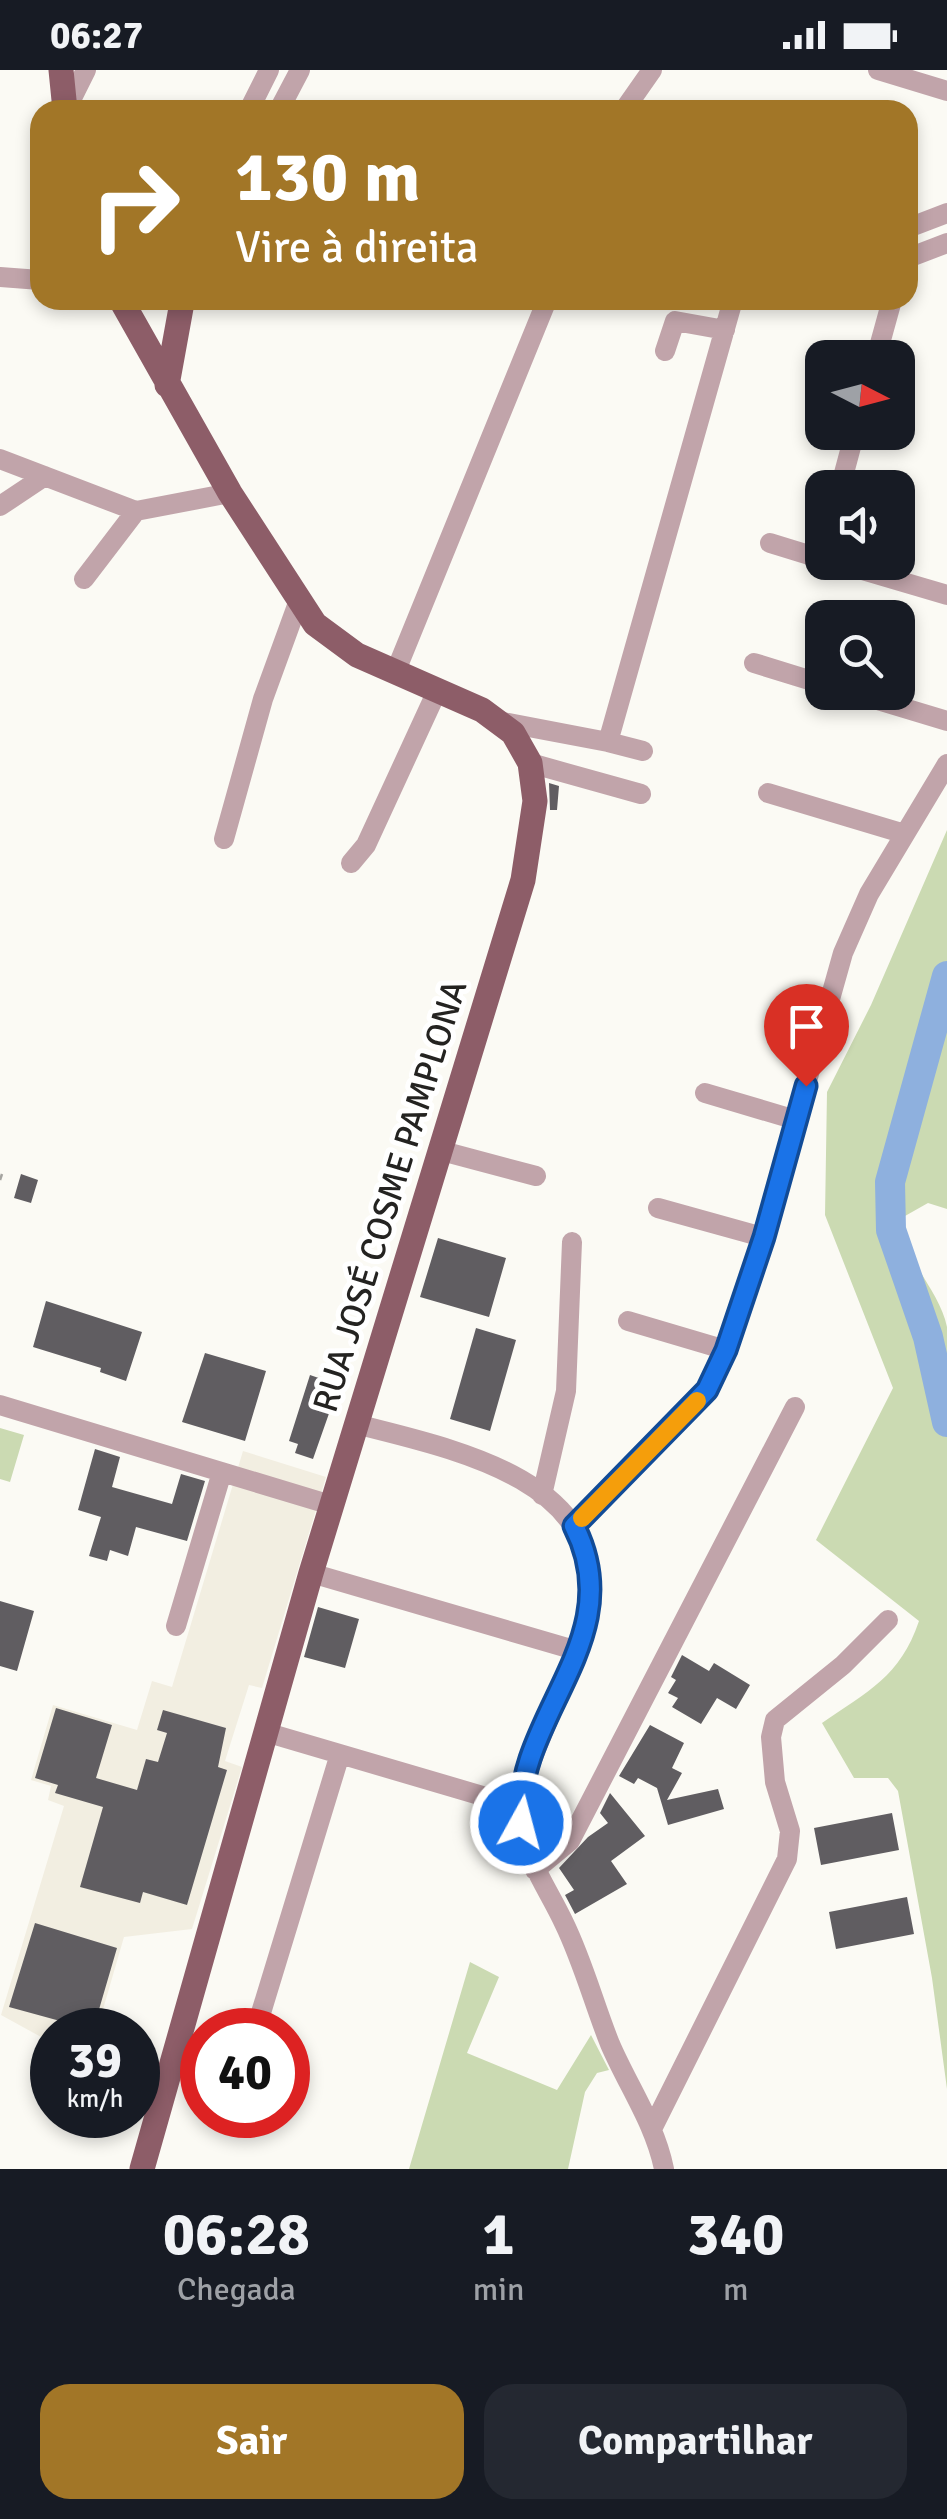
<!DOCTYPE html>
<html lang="pt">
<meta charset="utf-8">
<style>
body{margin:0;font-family:Signika,sans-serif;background:#242831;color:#f1f3f6;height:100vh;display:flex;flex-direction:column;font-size:38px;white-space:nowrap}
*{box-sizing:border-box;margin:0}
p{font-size:32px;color:#9ea1a6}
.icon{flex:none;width:55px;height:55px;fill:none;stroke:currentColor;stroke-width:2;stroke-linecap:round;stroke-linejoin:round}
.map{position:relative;height:2099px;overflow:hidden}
.drawer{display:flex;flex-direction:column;background:#171b24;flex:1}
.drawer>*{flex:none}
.banner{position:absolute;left:30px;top:30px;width:888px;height:210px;border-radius:30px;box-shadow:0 5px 15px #0003;background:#a27627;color:#fff;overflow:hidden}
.needle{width:65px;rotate:96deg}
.tools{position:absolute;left:805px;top:270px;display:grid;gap:20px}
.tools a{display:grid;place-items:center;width:110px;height:110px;border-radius:20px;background:#171b24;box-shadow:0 5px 15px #0003;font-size:50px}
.speed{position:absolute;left:30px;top:1938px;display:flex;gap:20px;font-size:50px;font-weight:700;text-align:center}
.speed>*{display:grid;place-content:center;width:130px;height:130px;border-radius:50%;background:#171b24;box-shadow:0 5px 15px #0003;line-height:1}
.speed small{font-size:25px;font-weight:400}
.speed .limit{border:15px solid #d22;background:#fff;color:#111}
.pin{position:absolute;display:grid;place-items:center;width:85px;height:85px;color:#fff;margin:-102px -42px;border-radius:50% 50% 50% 0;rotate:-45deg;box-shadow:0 0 10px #0007}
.pin .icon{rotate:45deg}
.me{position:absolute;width:110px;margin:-55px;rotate:7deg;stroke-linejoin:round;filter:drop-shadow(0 0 8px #0008)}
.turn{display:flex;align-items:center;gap:35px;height:210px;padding:0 40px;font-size:45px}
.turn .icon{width:130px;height:130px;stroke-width:2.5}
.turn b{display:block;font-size:70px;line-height:85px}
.eta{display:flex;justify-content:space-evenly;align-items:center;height:170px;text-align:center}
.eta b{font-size:60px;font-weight:800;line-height:70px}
.action{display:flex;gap:20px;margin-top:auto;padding:20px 40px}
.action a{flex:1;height:115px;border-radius:30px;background:#a27627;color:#fff;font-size:40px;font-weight:800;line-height:115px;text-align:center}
.action a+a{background:#242831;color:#f1f3f6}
.status{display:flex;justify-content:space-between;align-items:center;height:70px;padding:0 50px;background:#171b24;direction:ltr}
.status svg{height:28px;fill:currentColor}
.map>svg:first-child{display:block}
.built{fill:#f2eee1}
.green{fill:#cbdab2}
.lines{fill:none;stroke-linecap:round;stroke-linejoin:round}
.river{stroke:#8eb0de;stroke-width:30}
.building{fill:#605d61}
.path{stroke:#a5a4a0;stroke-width:2.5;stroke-dasharray:10 5;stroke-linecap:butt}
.minor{stroke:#c1a4aa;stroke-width:20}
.major{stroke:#8d5d68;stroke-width:25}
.route-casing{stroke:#114b97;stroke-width:25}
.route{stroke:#1a73e8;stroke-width:18}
.slow{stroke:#f59e0b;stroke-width:18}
.labels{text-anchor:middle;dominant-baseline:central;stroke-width:10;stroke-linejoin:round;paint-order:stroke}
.street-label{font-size:35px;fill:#242321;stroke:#fff}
</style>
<div class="status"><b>06:27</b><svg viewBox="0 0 49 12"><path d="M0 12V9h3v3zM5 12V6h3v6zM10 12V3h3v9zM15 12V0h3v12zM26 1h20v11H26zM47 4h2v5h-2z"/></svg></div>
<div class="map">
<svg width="947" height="2099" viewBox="0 0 947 2099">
<rect width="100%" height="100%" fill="#fbfaf4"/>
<!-- built -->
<path class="built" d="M243,1381L326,1407L262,1618L249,1615L225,1691L242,1697L192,1859L124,1867L97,1960H52V1973L1,1945L64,1736L48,1730L51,1716L31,1710L53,1635L137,1660L152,1611L172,1617Z"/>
<!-- green -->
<path class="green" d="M947,760V1139L928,1133L905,1146C898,1187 939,1217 947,1257V2019L932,1908L898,1721L888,1708H854L822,1653C868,1621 900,1607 919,1551L816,1470L893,1318L825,1145L827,1022L871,935Z
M0,1358L24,1365L10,1412L0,1409Z
M470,1892L499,1907L467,1983L557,2020L591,1965L609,2000L597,2003L585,2022L568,2099H409Z"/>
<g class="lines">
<!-- river -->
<path class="river" d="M947,906L890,1112L891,1160L928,1267L947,1352"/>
</g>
<!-- building -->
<path class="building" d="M549,713L559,716L557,740H550Z
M21,1104L38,1110L31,1133L14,1128Z
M438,1168L506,1188L489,1247L420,1227Z
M46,1231L142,1262L126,1311L100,1302L101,1298L33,1277Z
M476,1258L516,1270L490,1361L450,1349Z
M205,1283L266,1301L245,1371L182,1352Z
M310,1305L339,1315L313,1389L295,1383L298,1374L289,1371Z
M95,1379L120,1387L112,1417L172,1434L181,1404L205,1411L187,1471L136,1457L128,1486L110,1480L107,1491L89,1486L101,1447L78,1440Z
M0,1531L34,1541L17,1601L0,1596Z
M318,1537L359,1549L345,1598L304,1587Z
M682,1585L709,1601L714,1593L750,1615L736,1639L717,1628L701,1654L672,1637L678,1628L668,1623L676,1610L671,1607Z
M56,1638L112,1655L96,1708L137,1720L146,1689L158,1692L167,1663L157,1660L163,1640L226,1658L218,1697L227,1700L187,1835L143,1822L140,1833L80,1817L103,1737L55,1723L58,1715L35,1708Z
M650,1655L684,1673L672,1698L682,1703L667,1730L718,1719L724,1739L668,1755L657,1718L638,1708L634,1714L619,1706Z
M610,1723L645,1766L611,1791L627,1814L575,1844L565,1825L574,1820L559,1798L588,1767L608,1753L600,1743Z
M892,1743L899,1780L821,1795L814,1758Z
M907,1827L914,1864L836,1879L829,1842Z
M35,1853L117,1878L93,1960L9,1937Z"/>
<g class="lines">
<!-- path -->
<path class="path" d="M0,1110L2,1104"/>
<!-- minor -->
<path class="minor" d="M878,0L947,21
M66,40L86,0
M249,40L269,0
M279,40L300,0
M624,40L652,0
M908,158L947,143
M908,188L947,173
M0,207L40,210
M665,281L675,251L725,260
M876,288L892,230
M0,389L136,441L230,423
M840,418L855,362
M0,436L45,406
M770,473L822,489
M835,492L947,525
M84,509L136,441
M754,593L822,614
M395,603L547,230
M851,622L947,651
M503,652L608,672L733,230
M608,672L643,681
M530,693L641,724
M768,723L905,764
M224,769L263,629L298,533
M351,793L366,775L437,621
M705,1023L796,1050
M442,1081L536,1106
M658,1138L763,1167
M628,1251L726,1280
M0,1335L331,1435
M356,1354C444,1377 600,1406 591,1526C587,1569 566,1609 549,1648C534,1685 514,1723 523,1764C531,1797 550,1823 564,1853C583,1892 594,1934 610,1974C628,2016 655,2054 664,2099
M542,1425L566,1321L572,1172
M574,1456L707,1319L726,1280L763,1167L843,883L869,824L947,694
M311,1503L578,1581
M176,1556L222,1402
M265,1662L520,1737
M535,1800L570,1771L795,1337
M260,1946L340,1684
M652,2059L787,1789L790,1761L775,1712L771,1667L775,1650L843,1595L888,1550"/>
<!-- major -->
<path class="major" d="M61,0L65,40
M121,230L230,423L315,554L357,585L482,640L513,663L530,693L535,731L523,810L311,1503L142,2099
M167,315L181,238"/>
</g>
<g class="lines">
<!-- route casing -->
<g class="route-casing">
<path id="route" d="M521,1753C513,1646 632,1569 574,1456L707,1320L726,1280L764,1167L806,1016"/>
</g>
<!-- route -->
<use href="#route" class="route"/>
<!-- slow -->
<path class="slow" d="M582,1448L697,1331"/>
</g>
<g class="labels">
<!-- street labels -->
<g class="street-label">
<text transform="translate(390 1126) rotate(-73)">RUA JOSÉ COSME PAMPLONA</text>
</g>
</g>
</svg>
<div class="tools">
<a><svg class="needle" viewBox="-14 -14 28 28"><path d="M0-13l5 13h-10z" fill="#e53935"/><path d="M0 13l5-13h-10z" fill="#9ea1a6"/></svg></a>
<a><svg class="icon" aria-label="sound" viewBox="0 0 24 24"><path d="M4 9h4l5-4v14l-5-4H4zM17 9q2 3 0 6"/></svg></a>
<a><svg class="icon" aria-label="search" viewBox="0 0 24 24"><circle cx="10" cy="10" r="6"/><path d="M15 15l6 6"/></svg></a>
</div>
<div class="speed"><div>39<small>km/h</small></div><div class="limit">40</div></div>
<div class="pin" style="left:806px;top:1016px;background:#d93025"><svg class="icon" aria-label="arrive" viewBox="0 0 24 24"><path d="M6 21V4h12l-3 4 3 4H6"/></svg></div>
<svg class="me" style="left:521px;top:1753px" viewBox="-20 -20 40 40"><circle r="17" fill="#1a73e8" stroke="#fff" stroke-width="3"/><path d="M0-11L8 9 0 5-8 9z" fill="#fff"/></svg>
<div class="banner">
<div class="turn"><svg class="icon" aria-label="right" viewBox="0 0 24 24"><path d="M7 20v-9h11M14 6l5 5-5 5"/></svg><div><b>130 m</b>Vire à direita</div></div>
</div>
</div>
<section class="drawer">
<div class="eta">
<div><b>06:28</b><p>Chegada</p></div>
<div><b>1</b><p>min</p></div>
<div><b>340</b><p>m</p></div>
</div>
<div class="action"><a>Sair</a><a>Compartilhar</a></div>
</section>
